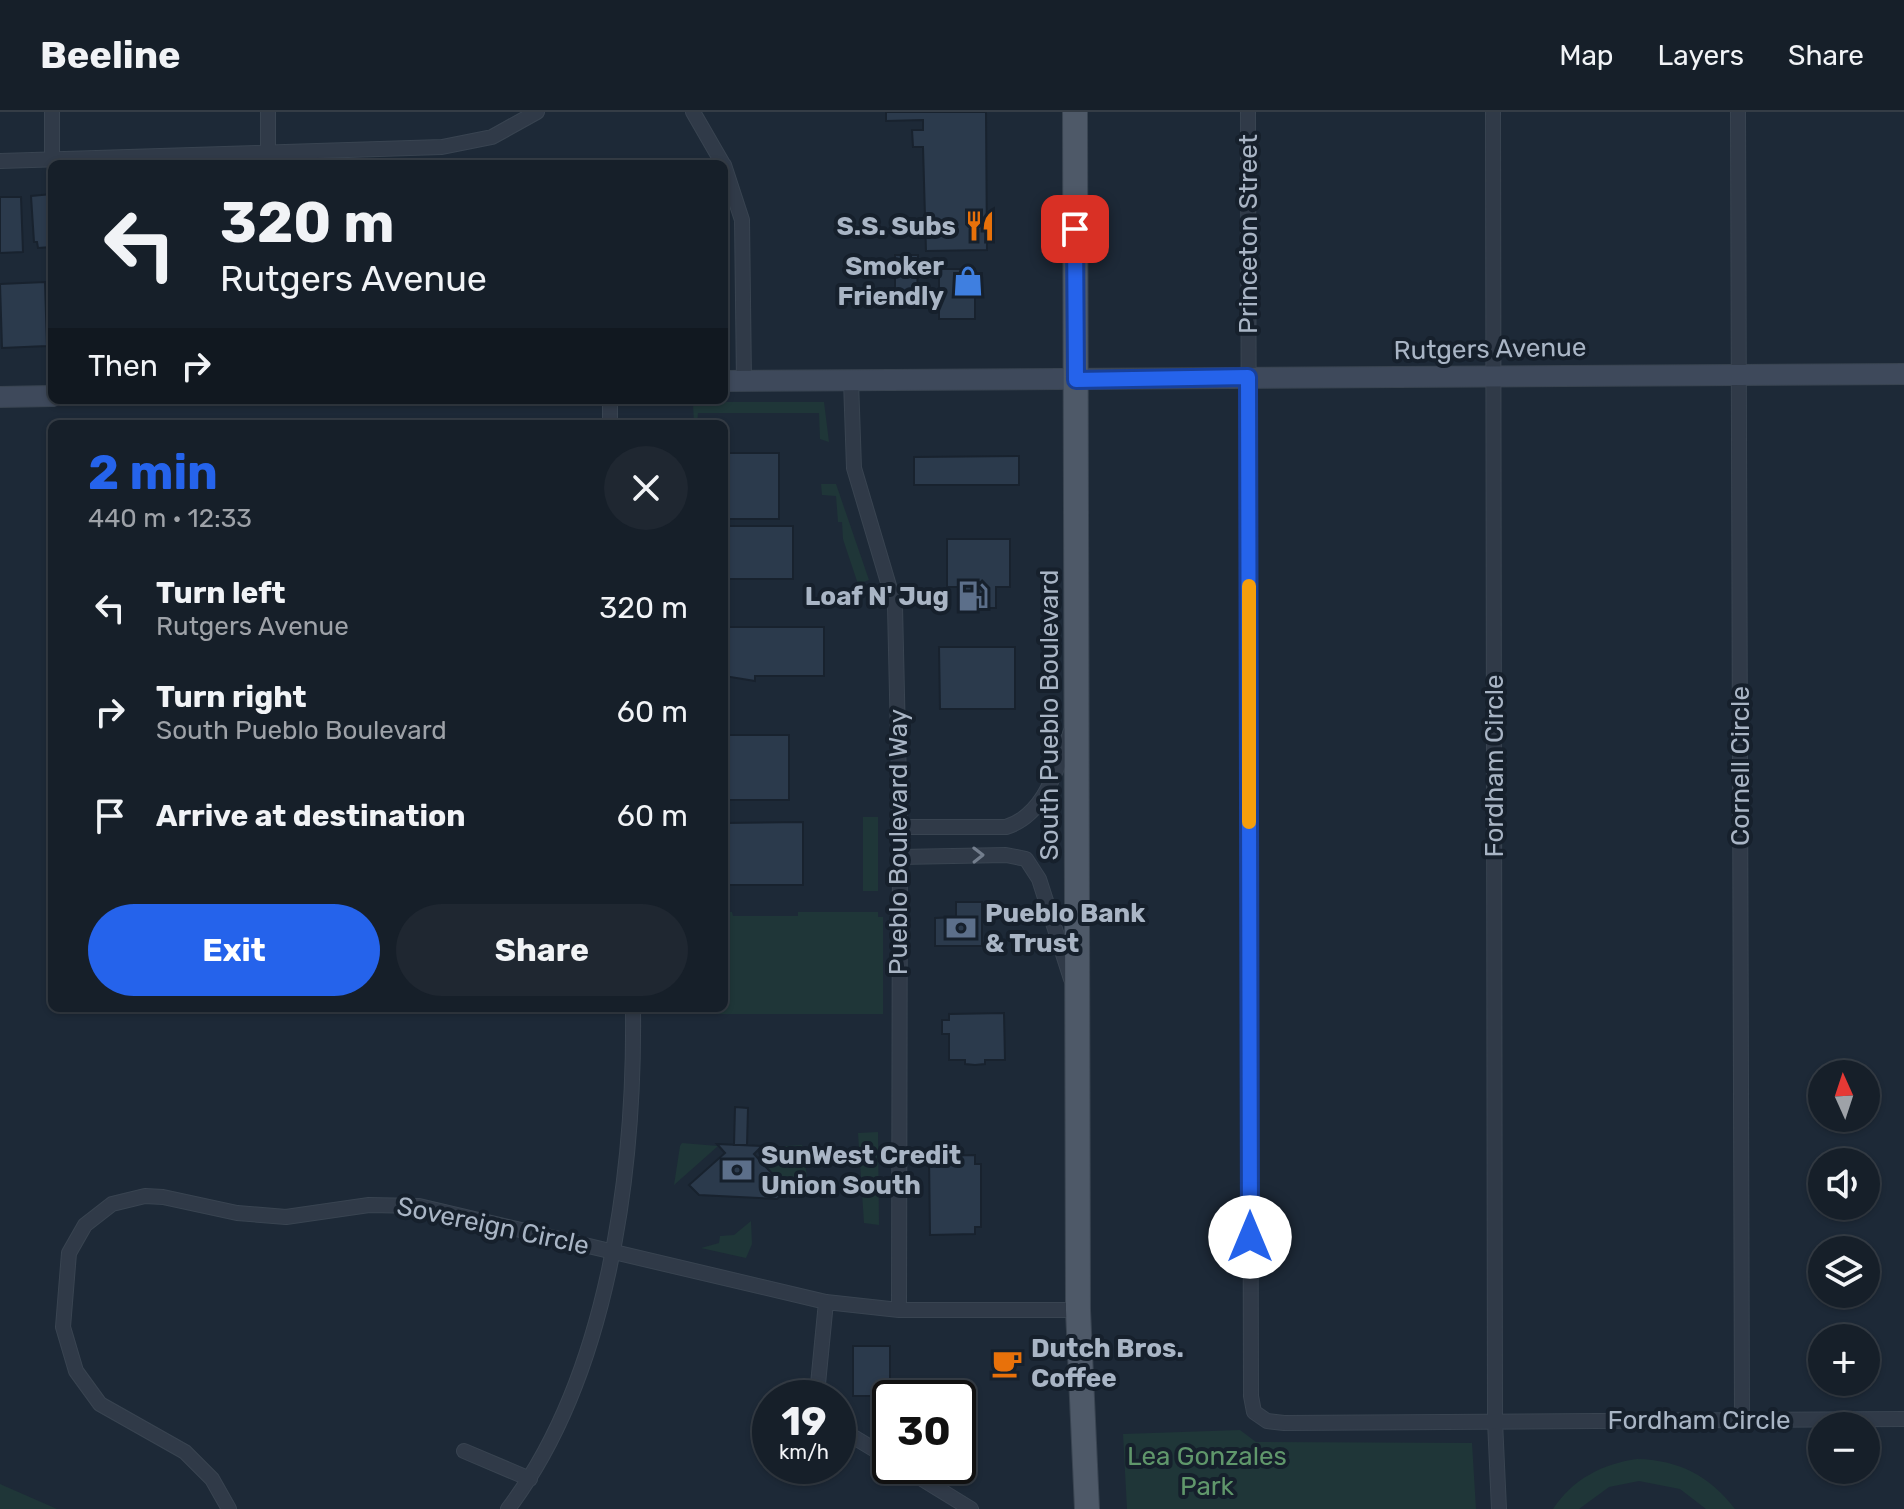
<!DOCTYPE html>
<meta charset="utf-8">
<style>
body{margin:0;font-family:Rubik,sans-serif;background:#1f2731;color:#f1f3f6;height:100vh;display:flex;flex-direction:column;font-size:30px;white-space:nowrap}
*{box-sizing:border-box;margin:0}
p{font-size:26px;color:#9ea2a8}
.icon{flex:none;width:44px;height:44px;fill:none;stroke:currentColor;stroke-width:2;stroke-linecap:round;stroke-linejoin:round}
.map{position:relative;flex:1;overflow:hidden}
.panel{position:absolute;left:48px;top:308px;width:680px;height:592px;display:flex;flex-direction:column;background:#161f29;border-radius:12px;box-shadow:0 2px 6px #0004,0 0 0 2px #353d46}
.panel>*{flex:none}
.guide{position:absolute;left:48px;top:48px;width:680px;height:244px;border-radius:12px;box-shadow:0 2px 6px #0004,0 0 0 2px #353d46;background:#161f29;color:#f1f3f6;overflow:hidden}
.needle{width:52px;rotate:357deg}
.buttons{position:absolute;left:1808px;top:948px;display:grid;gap:16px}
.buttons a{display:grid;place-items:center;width:72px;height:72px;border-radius:50%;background:#161f29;box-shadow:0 2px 6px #0004,0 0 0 2px #353d46;font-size:40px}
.speed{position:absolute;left:752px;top:1268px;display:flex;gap:16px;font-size:40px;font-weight:700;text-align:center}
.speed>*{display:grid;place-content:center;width:104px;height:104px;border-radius:50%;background:#161f29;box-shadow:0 2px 6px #0004,0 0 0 2px #353d46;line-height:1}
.speed small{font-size:20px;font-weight:400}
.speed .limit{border:4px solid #111;border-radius:12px;background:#fff;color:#111}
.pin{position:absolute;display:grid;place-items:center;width:68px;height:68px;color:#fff;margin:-34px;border-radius:16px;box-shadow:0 4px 12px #0006}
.me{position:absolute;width:88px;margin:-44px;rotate:0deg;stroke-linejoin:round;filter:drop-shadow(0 0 6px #0008)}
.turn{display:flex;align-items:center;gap:28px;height:168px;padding:0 40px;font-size:36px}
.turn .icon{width:104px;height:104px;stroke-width:2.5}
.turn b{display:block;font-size:56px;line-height:68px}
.then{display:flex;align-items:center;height:76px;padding:0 40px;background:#0003;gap:16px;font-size:30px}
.round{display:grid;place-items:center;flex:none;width:84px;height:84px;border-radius:42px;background:#1f2731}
.headline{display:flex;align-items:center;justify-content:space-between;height:136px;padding:0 40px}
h1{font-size:48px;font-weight:700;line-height:60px;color:#2563eb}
.primary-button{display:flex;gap:16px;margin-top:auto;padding:16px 40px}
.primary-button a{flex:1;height:92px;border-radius:48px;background:#2563eb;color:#fff;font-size:32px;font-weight:700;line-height:92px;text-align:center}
.primary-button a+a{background:#1f2731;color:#f1f3f6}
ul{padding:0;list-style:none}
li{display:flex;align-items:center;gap:24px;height:104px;padding:0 40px}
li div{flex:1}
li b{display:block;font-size:30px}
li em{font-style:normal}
header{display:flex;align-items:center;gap:48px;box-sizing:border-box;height:112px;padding:0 40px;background:#161f29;border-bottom:2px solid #353d46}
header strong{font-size:38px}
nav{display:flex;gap:44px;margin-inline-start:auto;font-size:28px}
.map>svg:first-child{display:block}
.green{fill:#1f3638}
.building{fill:#2b3a4c;stroke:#18222e;stroke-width:2}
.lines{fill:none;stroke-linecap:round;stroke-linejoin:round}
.street-casing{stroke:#394451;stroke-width:16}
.secondary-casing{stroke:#394451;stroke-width:22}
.primary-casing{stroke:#394451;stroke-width:26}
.street{stroke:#303a48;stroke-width:14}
.secondary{stroke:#3e495b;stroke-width:20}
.primary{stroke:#4e5968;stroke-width:24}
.oneway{stroke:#737e8d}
.route-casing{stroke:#184099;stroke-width:20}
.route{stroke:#2563eb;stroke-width:14}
.slow{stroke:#f59e0b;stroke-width:14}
.labels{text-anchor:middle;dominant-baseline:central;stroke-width:8;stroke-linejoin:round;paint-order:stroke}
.poi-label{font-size:26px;font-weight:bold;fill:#a9b5c5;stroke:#16202c;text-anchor:end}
.street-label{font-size:26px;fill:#a9b5c5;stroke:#16202c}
.park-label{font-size:26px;fill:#60976b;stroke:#16202c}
</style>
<header>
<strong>Beeline</strong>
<nav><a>Map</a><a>Layers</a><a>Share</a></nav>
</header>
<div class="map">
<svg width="1904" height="1397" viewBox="0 0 1904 1397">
<rect width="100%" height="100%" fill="#1d2937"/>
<!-- green -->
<path class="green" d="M697,290H824L829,330L820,327L819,301H698L697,312H694L693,292Z
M821,372H836L869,468L858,472L843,427L842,410H838L836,384L822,383Z
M863,705H878V779H863Z
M724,800H732L733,804H798V800H878V805H883V902H654V898L649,899V896H724Z
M878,1020L879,1113L864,1111L858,1021Z
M682,1031L718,1034L674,1073L680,1034Z
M802,1033L808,1070L800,1079H789L759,1045L770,1035Z
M751,1109L752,1132L746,1146L701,1136L719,1131L720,1124L734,1123Z
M1240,1318L1256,1330L1472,1331L1476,1397H1127L1123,1322Z
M1637,1347C1679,1348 1710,1364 1735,1397H1706L1680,1377L1639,1369L1609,1375L1579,1397H1553C1573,1367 1602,1352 1637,1347Z
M0,1372L57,1397H0Z"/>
<!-- building -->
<path class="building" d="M886,0H986L987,138L926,139L923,35H913L912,18H923V8L886,9Z
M52,82V135L38,136L37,130H34L31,84Z
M0,85H21L23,140L0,141Z
M895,143H918L917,191H885V176H895Z
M939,157H975V207H939Z
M45,170L47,234L2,236L0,172Z
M724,341H779V407H724Z
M1019,344V373H914V345Z
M724,414H793V467H724Z
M947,427H1010V475H996V496H960V475H947Z
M724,515H824V564H755V569L724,564Z
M939,535H1015V597H940Z
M724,623H789V688H724Z
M803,710V773H724V711Z
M956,790H982V834H935V806L956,805Z
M1004,901L1005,948H985V952L975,953L965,952V948H949V922H942V908H949V902Z
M735,995L748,996L747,1033H734Z
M717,1032L762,1034L754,1042L787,1078L777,1087L699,1083L689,1073L725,1041Z
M975,1043V1052H981V1115H975V1122L930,1123L929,1044Z
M853,1234H890V1284H853Z"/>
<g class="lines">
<!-- street casing -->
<g class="street-casing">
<path id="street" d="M52,0V47
M268,0V52
M693,0L723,52
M1248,0L1251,1284L1254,1300L1267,1309L1284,1311L1904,1307
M1493,0L1495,1309L1499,1397
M1738,0L1742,1308
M0,49L442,35L492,25L537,0
M724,53L742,108L744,269
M851,269L854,356L895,494L900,715L899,1198
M610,288V312
M900,715H1006C1046,703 1057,654 1071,619
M900,745L1006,743L1026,747L1039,767L1071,867
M825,1286L818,1272L826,1190
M838,1310L842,1318L890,1347
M464,1339L530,1367
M901,1354L971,1397
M229,1397L212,1367L185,1340L100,1292L76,1259L63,1215L69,1141L85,1113L112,1092L145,1084L163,1085L237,1101L286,1105L369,1093L419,1094L826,1190L899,1198H1078
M508,1397C609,1263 635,1059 633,896"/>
</g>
<!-- secondary casing -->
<g class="secondary-casing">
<path id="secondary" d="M724,269L1904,262
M0,285L52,284"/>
</g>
<!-- primary casing -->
<g class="primary-casing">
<path id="primary" d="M1075,0L1078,1198L1087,1397"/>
</g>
<!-- street -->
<use href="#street" class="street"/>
<!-- secondary -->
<use href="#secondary" class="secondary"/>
<!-- primary -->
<use href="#primary" class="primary"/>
</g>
<!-- one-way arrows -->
<defs><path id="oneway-chevron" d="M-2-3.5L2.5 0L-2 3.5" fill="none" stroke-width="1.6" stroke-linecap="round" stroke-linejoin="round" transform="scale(2)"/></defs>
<use class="oneway" href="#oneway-chevron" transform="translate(978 743) rotate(-1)"/>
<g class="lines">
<!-- route casing -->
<g class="route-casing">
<path id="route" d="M1075,117L1076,268L1248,265L1250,1125"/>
</g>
<!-- route -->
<use href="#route" class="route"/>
<!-- slow -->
<path class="slow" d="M1249,474V710"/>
</g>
<!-- icons -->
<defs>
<g id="restaurant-bare" transform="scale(2.4)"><path d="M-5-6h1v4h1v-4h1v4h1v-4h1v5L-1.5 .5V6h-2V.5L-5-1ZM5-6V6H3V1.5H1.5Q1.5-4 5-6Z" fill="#e8710a" stroke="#16202c" stroke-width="2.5" paint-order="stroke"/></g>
<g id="shop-bare" transform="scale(2.4)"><path d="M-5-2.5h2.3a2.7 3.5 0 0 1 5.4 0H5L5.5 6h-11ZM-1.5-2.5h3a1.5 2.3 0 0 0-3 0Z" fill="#3f7fe0" stroke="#16202c" stroke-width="2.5" paint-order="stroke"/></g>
<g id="fuel-bare" transform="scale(2.4)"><path d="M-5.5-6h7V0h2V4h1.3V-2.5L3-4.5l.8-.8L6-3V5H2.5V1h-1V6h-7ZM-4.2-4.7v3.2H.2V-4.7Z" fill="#5c6f8a" stroke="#16202c" stroke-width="2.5" paint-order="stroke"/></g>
<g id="bank-bare" transform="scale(2.4)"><path d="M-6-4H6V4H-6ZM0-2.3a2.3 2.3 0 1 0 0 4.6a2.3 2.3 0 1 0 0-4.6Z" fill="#5c6f8a" stroke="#16202c" stroke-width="2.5" paint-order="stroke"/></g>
<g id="cafe-bare" transform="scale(2.4)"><path d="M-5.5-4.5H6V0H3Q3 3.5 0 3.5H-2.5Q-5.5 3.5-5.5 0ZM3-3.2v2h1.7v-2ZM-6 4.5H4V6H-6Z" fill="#e8710a" stroke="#16202c" stroke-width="2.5" paint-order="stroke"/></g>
</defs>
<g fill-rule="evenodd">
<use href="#restaurant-bare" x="980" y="114"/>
<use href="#shop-bare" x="968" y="169"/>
<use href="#fuel-bare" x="973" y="484"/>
<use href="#bank-bare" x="961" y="816"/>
<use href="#bank-bare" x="737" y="1058"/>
<use href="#cafe-bare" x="1007" y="1251"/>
</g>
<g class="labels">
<!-- poi labels -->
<g class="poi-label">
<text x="956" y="114">S.S. Subs</text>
<text x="944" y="154">Smoker<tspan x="944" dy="30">Friendly</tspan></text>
<text x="949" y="484">Loaf N' Jug</text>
<text x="985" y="801" text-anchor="start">Pueblo Bank<tspan x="985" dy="30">&amp; Trust</tspan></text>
<text x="761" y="1043" text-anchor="start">SunWest Credit<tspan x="761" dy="30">Union South</tspan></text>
<text x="1031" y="1236" text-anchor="start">Dutch Bros.<tspan x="1031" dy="30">Coffee</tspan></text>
</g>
<!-- street labels -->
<g class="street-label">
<text transform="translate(1248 122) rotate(-90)">Princeton Street</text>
<text transform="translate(1490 237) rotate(-1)">Rutgers Avenue</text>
<text transform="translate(1049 603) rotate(-90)">South Pueblo Boulevard</text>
<text transform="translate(1494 654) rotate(-90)">Fordham Circle</text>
<text transform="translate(1740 654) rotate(-90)">Cornell Circle</text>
<text transform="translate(898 730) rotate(-90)">Pueblo Boulevard Way</text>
<text transform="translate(493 1114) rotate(12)">Sovereign Circle</text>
<text x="1699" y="1308">Fordham Circle</text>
</g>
<!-- park labels -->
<g class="park-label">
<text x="1207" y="1344">Lea Gonzales<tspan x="1207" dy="30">Park</tspan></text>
</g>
</g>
</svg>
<div class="buttons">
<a><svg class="needle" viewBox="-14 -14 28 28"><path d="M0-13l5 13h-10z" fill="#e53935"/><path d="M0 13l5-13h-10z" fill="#9ea2a8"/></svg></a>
<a><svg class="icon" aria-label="sound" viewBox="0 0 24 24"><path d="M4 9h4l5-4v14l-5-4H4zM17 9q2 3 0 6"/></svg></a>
<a><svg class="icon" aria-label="layers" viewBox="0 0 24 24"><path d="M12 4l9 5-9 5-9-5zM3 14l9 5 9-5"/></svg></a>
<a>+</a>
<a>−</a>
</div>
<div class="speed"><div>19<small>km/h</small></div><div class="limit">30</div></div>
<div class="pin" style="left:1075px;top:117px;background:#d93025"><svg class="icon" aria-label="arrive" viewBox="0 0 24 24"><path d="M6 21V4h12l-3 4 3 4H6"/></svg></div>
<svg class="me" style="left:1250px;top:1125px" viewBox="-20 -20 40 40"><circle r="19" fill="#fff"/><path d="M0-13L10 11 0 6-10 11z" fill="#2563eb"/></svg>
<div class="guide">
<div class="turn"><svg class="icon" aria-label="left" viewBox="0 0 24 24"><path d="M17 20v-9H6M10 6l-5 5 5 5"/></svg><div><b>320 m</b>Rutgers Avenue</div></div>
<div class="then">Then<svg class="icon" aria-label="right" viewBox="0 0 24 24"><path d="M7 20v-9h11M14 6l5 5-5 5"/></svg></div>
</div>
<section class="panel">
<div class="headline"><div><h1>2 min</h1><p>440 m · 12:33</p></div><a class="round"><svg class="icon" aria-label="close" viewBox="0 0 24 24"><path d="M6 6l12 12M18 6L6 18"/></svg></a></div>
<ul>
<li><svg class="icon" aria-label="left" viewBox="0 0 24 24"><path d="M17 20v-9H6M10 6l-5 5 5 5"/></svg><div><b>Turn left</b><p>Rutgers Avenue</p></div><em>320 m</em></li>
<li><svg class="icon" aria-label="right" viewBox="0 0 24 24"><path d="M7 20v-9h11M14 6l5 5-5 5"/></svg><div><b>Turn right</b><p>South Pueblo Boulevard</p></div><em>60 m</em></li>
<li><svg class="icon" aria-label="arrive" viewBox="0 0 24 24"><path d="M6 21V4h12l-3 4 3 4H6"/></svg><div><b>Arrive at destination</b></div><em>60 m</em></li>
</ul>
<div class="primary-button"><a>Exit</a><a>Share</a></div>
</section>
</div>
